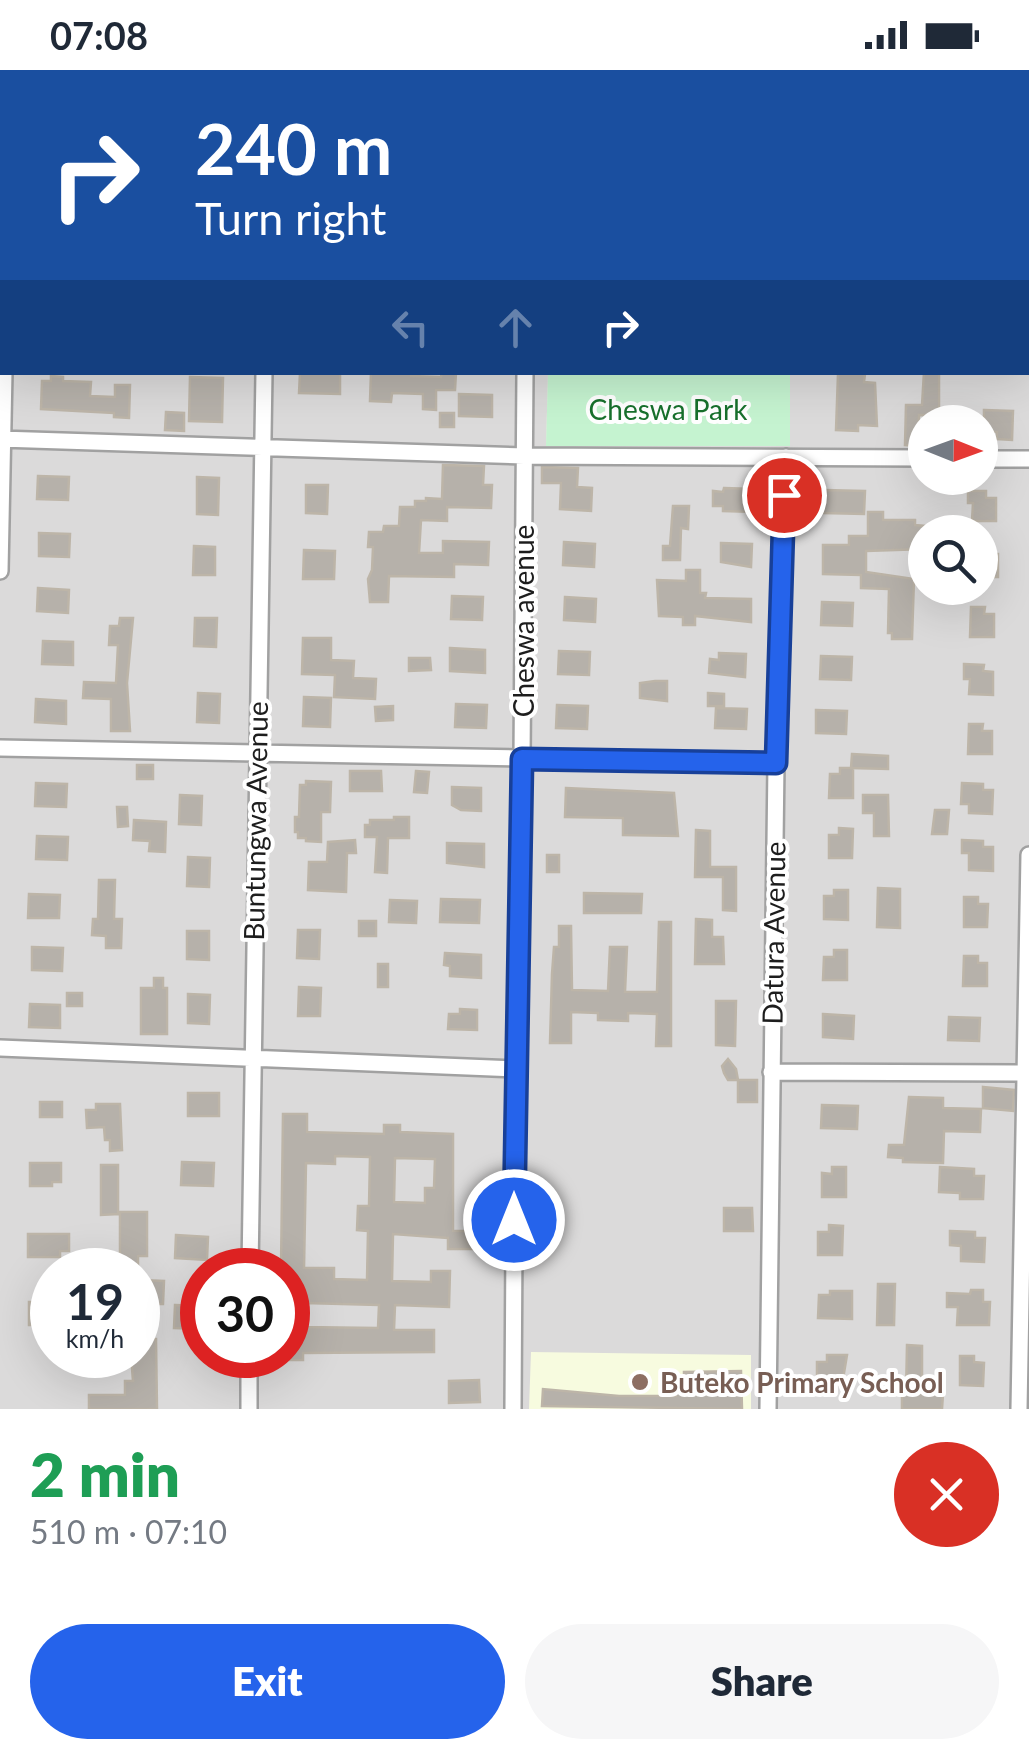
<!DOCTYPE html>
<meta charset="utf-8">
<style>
body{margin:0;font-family:Lato,sans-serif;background:#f6f6f7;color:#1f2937;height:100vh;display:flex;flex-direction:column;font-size:38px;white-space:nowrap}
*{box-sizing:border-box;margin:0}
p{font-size:32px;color:#747a83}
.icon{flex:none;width:55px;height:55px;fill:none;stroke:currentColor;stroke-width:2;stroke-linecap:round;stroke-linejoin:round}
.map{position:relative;height:1339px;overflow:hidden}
.panel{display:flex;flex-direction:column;background:#fff;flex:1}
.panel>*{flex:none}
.banner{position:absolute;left:0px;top:0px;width:1030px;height:305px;box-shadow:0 10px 40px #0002;background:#1a4fa0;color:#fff;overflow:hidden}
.needle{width:65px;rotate:91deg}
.controls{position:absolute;left:908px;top:335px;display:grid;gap:20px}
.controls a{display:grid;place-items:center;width:90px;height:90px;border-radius:50%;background:#fff;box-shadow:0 10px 40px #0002;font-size:50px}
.speed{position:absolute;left:30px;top:1178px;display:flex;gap:20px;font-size:50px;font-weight:700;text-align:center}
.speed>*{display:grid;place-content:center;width:130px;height:130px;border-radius:50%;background:#fff;box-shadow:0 10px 40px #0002;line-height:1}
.speed small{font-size:25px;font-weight:400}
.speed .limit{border:15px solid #d22;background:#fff;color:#111}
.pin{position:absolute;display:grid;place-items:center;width:85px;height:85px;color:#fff;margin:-42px;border:5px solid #fff;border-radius:50%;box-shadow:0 2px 10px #0007}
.me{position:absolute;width:110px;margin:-55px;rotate:0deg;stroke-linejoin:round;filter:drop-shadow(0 0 8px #0008)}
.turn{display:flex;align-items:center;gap:35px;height:210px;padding:0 30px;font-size:45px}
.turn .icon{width:130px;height:130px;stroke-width:2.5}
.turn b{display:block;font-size:70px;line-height:85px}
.lanes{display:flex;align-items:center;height:95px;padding:0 30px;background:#0003;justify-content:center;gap:50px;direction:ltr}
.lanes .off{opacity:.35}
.round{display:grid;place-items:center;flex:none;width:105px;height:105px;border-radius:52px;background:#f6f6f7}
.summary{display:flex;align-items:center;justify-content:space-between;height:170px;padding:0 30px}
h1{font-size:60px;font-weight:800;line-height:75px;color:#1e9e55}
.action{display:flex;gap:20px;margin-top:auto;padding:20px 30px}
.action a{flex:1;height:115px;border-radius:60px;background:#2563eb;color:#fff;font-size:40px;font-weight:800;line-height:115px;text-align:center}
.action a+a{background:#f6f6f7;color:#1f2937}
.status{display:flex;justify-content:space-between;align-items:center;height:70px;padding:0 50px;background:#fff;direction:ltr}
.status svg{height:28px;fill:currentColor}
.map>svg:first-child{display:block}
.residential{fill:#dbdada;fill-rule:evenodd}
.education{fill:#f7fbdf}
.park{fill:#c5f3d0}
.building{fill:#b6b1aa;stroke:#bdb5a8;stroke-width:2.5;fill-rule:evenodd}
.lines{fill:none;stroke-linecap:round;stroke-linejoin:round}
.minor-casing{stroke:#a1a1a1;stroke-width:20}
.minor{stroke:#fff;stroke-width:15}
.route-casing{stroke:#184099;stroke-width:25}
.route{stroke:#2563eb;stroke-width:18}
.education-dot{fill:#8d6e63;stroke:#fff;stroke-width:4}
.labels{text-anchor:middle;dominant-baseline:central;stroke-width:8;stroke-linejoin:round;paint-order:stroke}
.park-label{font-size:28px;fill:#17702c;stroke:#fff}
.street-label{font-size:28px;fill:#1d1d1d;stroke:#fff}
.education-label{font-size:28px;font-weight:bold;fill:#785e54;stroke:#fff;text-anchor:start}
</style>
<div class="status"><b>07:08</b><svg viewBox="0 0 49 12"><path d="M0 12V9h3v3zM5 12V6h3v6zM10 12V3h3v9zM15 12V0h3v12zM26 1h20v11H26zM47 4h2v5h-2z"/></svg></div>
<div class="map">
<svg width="1029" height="1339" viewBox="0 0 1029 1339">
<rect width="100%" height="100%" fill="#edece4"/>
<!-- residential -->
<path class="residential" d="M0,0H558L2,2V302L548,303L546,376L790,375V303L1028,302V2H744L1029,0V1339H0ZM925,352H980V408H925ZM925,462H980V518H925ZM52,1200H138V1285H52ZM202,1200H288V1285H202Z"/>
<!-- education -->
<path class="education" d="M531,1282L751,1285V1339H529Z"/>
<!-- park -->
<path class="park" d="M558,0H744L558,2Z
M548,303H790V376H546Z"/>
<!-- building -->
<path class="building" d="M371,302H411V306L441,307L442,302H456L455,320H436V340L423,339V324L392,323L391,332L370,331Z
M924,302H939V346L919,345L918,376L905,375L906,335H922Z
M300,303H340V324L299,323Z
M838,304H865L864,312L875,313L877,356L858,355V361L836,360Z
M51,306L63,307V311L91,312L90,326L115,327V315H130L129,348L114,347V343L41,339L42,311H51Z
M190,307L223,308L222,352L189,351Z
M459,324L492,325V347L459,346Z
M984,340L1013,341L1012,370L997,369V362H984Z
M166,342L184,343V361L165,360Z
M440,343H454V357H440Z
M443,395L484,396L483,415H492L491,438L447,437V451L421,450L419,483H443V471L489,472L488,495L454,494V507L389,506L388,532H370L368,509L372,500L373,477H368L369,462H383L384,456H399L400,437H415V431H426V428L442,429Z
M542,397L578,398L577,417L592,418L591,441L560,439L561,413H542Z
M38,406L69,407L68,430L37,429Z
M197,407L219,408L218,445L197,444Z
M306,415H328L327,444L306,443Z
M724,418L754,419V442L723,441V436H713V421L723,422Z
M824,420L865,421L864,444L823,443Z
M968,421H986V428H996V451H972L973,433H968Z
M673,436H689L688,459L681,458L680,490H663V476H670Z
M868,442H883V450H915V455L925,456V479L866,481V502L914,509L912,569H892V563H888L889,519L861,518V505L823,504V475H849V466H868Z
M941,452L971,453V462H940Z
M39,463L70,464L69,487L39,486Z
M564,472L595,474L594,497L563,495Z
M721,473L752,474L751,497L721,492Z
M194,476L215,477V505H193Z
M304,480L335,481L334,509H303Z
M980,484H998V507H980Z
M686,500H700V523H706L705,528L751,529V552L695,546V555H683V547L659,546L657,510L686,511Z
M38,518L69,520L68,543L37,541Z
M452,526L483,527L482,550L451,549Z
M565,527L596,529L595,552L564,550Z
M822,532L853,533L852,556L821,555Z
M971,537H985L984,544H994V567H970Z
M120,548H133L127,613L130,661H111V629L83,628L84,612L116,613L118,575H109L110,556H119Z
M195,548H217L216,577L194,576Z
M303,568H331V590L354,591L353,608L376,609L375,629L334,627L335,605L302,604Z
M43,571L73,572V595L42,594Z
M450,578L485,580V603L450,601Z
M559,581L590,582L589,605L558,604Z
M719,583L746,584L745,607L709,603L710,589L719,590Z
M821,586L852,587L851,610L820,609Z
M409,588H430L431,600L409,601Z
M964,594L984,595L983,601L993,602V625L969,624L970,609H964Z
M655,611H667V631L640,628V613Z
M198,623L220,624L219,653L197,652Z
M708,623L724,624V636H708Z
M304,627L331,628L330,657L303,656Z
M36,629L66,631V654L35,652Z
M456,634L487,635L486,658L455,657Z
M557,635L588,636L587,659L556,658Z
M393,636V650L376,651L375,637Z
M716,638L747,639L746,659L715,658Z
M816,640L847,641L846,664L816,663Z
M969,654H983L982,661H992V684H968Z
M852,684L888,686V699L851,698Z
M137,695H153V709H137Z
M840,698H853V728H829L830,704H840Z
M350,701H381L382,721H350Z
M416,701L429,702L427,723L414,722Z
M306,711L331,712L330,742H321V772L306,771V768H298V762H295V747H299L300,715H306Z
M36,713L67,714L66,737L35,736Z
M962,713L983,714V720H993L992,744L969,743V734H961Z
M452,717L481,718V741L461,740L452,735Z
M566,718L674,723L678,766L623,765V748L565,747Z
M180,725L202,726L201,755L179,754Z
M863,725H888L889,766H874V743H863Z
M117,737H127L128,756L118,757Z
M935,740H949L947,764H932Z
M394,747H409V768H388L387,803L375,802L377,767H365V755H370V750H394Z
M134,750L166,752L165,782L149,781L150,771L133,770Z
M839,758L853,759L852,788H829V765H839Z
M696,760L710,761V797H736V841L723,840V807H695Z
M37,766L68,767L67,790L36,789Z
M355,770L356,783H347L346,822L308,820L309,792H327L328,772Z
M962,770L983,771V777H993V801L969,800V783H962Z
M447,773L484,774V797L447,793Z
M547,785H559V802H547Z
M188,787L210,788L209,817L187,816Z
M99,810H115L114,849H122L121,878H106V866L92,865L93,849H98Z
M878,818L900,819V858L877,857Z
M834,820H848V850L824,849V826H834Z
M584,823L642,824L641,843H584Z
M29,824L60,825L59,848H28Z
M964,827H978V834H988L987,857H964Z
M441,829L480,830L479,853L440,852Z
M390,830L417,831L416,853L389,852Z
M696,849L712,850V867H723L724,894H695Z
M359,851H376V866H359Z
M659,852H671V976H656L657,944L628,943V951L598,950V943L571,942V973H550L552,904L554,877H559V856H571L572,920L608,921L610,877H627L625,922H657Z
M298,860H320L319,889L297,888Z
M187,861H209V890L187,889Z
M32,877L63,878L62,901L32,900Z
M834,880H847V910H823L824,887H834Z
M445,883L481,885V908L450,906V896L444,895Z
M964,886H978V893H987V916H963Z
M378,894H388V917H378Z
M154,908H163V918H167V964H141V918H154Z
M299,917L321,918L320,946H298Z
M67,923H82V936H67Z
M188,924L210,925L209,954L188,953Z
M716,931H736L735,976L716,975Z
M30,934L60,935V958L29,957Z
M460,939L477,940V960L448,959L449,944H460Z
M823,944L854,946L853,969L823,967Z
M949,947L980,948L979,971L948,970Z
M728,989L736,999L738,1010H728L724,1003L722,996Z
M738,1010H757V1032H738Z
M983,1017L1014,1020L1013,1041L983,1038Z
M188,1023H219V1046H188Z
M909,1027L943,1028V1038L981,1039L980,1062L944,1061L943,1093L903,1092V1088L888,1087L889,1075H904Z
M40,1032H62V1047H40Z
M96,1034H120L122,1080L110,1081V1070H105L104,1057L87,1058L86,1040H96Z
M822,1035L858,1036L857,1059L821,1058Z
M283,1044H307V1062L384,1064V1055H400V1062L453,1064V1161H481L480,1179H448V1168L393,1164L392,1211L431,1212V1201H450L449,1237L395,1235L394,1260H434V1282L303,1283V1290H288V1200H281ZM335,1086L370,1087L369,1136H358L357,1160L368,1161L367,1210L334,1209V1198H304L306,1093L335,1094ZM395,1088L435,1089L434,1118H425V1133L394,1132ZM304,1233L379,1235L378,1258L303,1257Z
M182,1092L214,1093L213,1116L181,1115Z
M30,1093H61V1112H52V1116H30Z
M101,1095H118V1144L101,1145Z
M832,1097H846V1127H822V1103L832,1104Z
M940,1097L974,1099V1106H984L983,1129H960V1123L939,1122Z
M724,1138H752L753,1161H724Z
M120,1142H147V1186H138V1200H120Z
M829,1155L843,1156L842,1185H818V1162H829Z
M950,1161L975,1162V1168H985L984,1192L961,1191V1176L950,1175Z
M28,1164H69V1181H60V1187H28Z
M176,1165L208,1167L207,1190L175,1188Z
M142,1210L164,1211L163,1234H142Z
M878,1214H895L894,1255H877Z
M971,1220H983V1232H990L989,1255H957L958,1237H947V1223L970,1224Z
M830,1221H852V1249L818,1248L819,1225H830Z
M29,1232H52V1255H29Z
M175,1235L202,1236V1259L174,1258Z
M156,1269L157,1339H89V1325H125V1311H133L131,1285H138V1270Z
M907,1275L922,1276V1324H943L942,1339H902V1324H906Z
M827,1285H847L842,1315H817V1292H827Z
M960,1286H974V1292L984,1293L983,1316L960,1315Z
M741,1301L742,1339L542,1336L543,1319L619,1326H676V1322H684V1302Z
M479,1310L480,1332L449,1333V1311Z"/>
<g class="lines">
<!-- minor casing -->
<g class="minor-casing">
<path id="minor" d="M8,2V0
M269,2V0
M531,2V0
M0,369L524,386L925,388
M980,389H1029
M0,501L4,302
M0,678L776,693
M0,978L515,999
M771,1002L1029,1003
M250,1200L264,302
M249,1339V1285
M513,1339L515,999L522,689L525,302
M768,1339L776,693L786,387
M1019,1339L1029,785"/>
</g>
<!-- minor -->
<use href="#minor" class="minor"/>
</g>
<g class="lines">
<!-- route casing -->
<g class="route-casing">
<path id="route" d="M514,1150L522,689L776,693L784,425"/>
</g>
<!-- route -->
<use href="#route" class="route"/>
</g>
<!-- markers -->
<circle class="education-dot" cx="640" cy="1312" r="10"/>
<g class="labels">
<!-- park labels -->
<g class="park-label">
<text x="668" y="339">Cheswa Park</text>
</g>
<!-- street labels -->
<g class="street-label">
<text transform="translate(523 551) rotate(-90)">Cheswa avenue</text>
<text transform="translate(255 751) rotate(-89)">Buntungwa Avenue</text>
<text transform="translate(773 863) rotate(-89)">Datura Avenue</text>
</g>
<!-- education labels -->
<g class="education-label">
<text x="660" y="1312">Buteko Primary School</text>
</g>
</g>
</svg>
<div class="controls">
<a><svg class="needle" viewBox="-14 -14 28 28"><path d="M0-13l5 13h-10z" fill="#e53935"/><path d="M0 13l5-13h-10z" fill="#747a83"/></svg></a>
<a><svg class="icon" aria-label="search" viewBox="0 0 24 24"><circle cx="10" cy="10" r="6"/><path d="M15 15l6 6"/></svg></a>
</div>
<div class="speed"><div>19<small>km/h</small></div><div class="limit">30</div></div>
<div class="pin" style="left:784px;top:425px;background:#d93025"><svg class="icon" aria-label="arrive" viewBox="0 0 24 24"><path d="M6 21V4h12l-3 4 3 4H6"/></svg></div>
<svg class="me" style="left:514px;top:1150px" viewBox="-20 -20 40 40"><circle r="17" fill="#2563eb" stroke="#fff" stroke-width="3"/><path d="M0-11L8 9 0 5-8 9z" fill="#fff"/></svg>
<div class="banner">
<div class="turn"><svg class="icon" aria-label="right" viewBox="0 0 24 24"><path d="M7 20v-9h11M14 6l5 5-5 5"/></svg><div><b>240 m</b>Turn right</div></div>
<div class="lanes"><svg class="icon off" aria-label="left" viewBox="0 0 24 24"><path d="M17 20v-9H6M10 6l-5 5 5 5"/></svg><svg class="icon off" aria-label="ahead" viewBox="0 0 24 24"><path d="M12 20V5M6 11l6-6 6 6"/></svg><svg class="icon" aria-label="right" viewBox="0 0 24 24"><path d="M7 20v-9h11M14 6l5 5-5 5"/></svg></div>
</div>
</div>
<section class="panel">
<div class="summary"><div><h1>2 min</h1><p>510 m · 07:10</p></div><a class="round" style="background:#d93025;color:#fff"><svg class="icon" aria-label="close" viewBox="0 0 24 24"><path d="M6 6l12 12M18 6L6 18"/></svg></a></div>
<div class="action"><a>Exit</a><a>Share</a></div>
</section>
